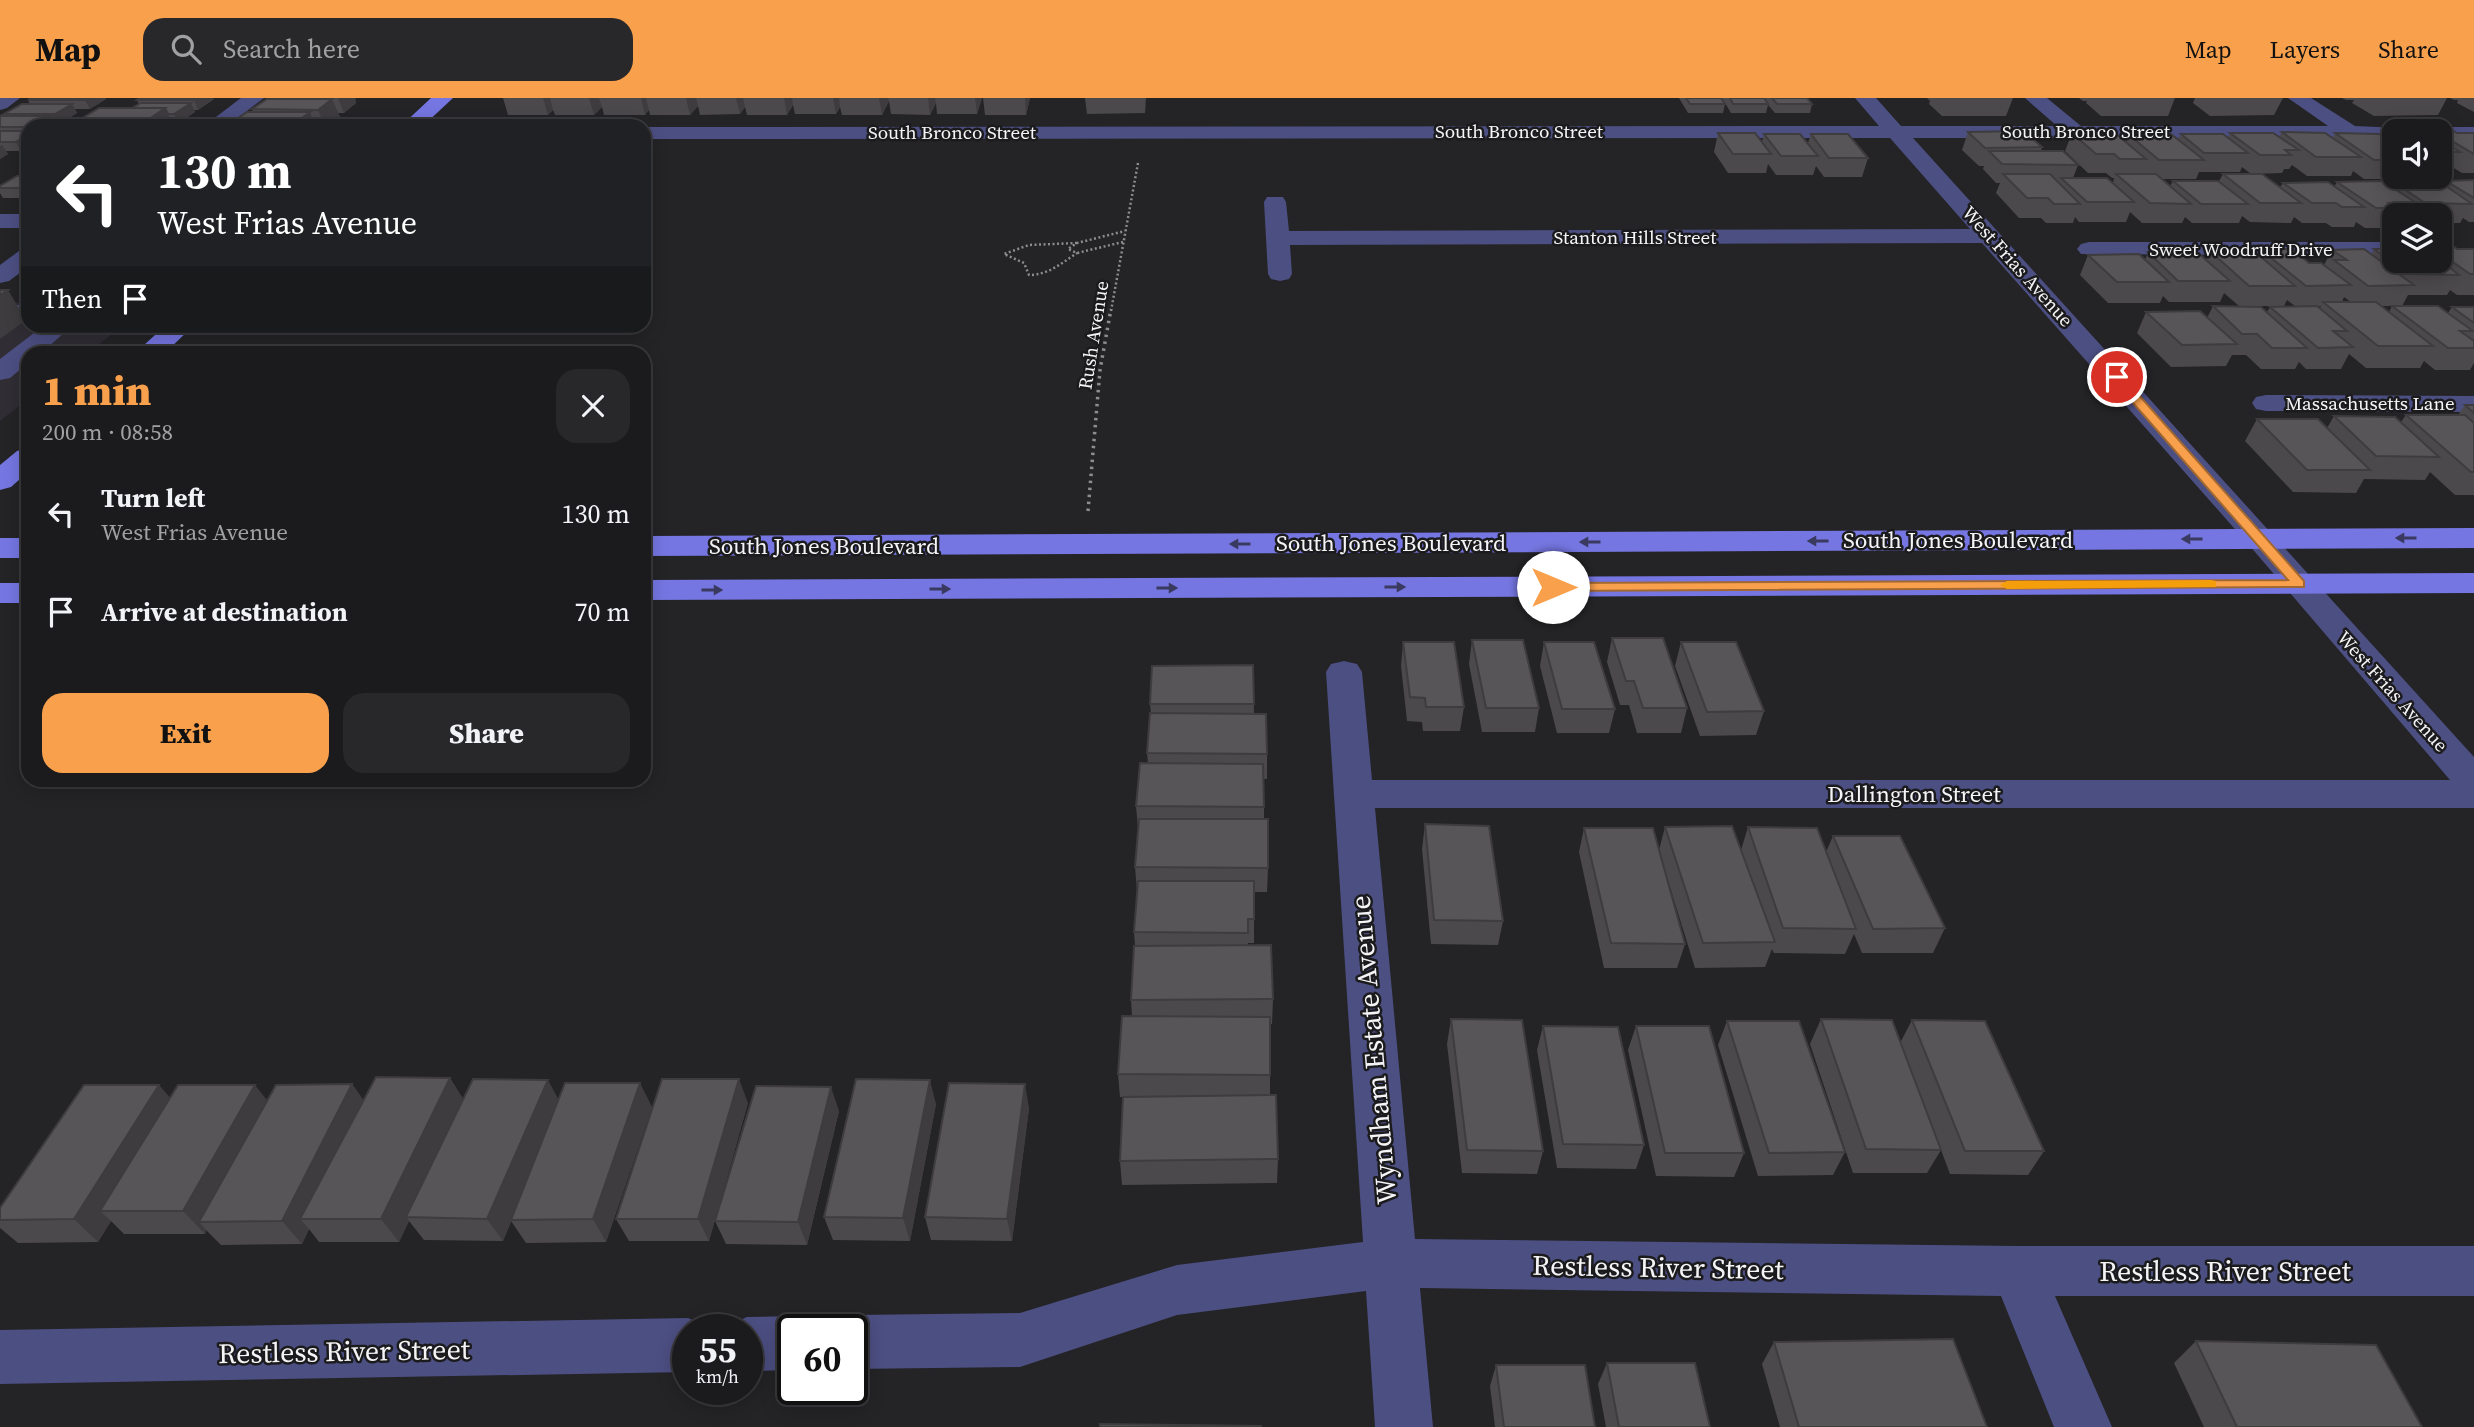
<!DOCTYPE html>
<meta charset="utf-8">
<style>
body{margin:0;font-family:"Source Serif 4",serif;background:#282729;color:#f1f3f6;height:100vh;display:flex;flex-direction:column;font-size:26px;white-space:nowrap}
*{box-sizing:border-box;margin:0}
p{font-size:23px;color:#a0a1a3}
.icon{flex:none;width:38px;height:38px;fill:none;stroke:currentColor;stroke-width:2;stroke-linecap:round;stroke-linejoin:round}
.map{position:relative;flex:1;overflow:hidden}
.panel{position:absolute;left:21px;top:248px;width:630px;height:441px;display:flex;flex-direction:column;background:#1b1a1c;border-radius:21px;box-shadow:0 4px 18px #0003,0 0 0 2px #39383b}
.panel>*{flex:none}
.banner{position:absolute;left:21px;top:21px;width:630px;height:214px;border-radius:21px;box-shadow:0 4px 18px #0003,0 0 0 2px #39383b;background:#202124;color:#fff;overflow:hidden}
.controls{position:absolute;left:2382px;top:21px;display:grid;gap:14px}
.controls a{display:grid;place-items:center;width:70px;height:70px;border-radius:14px;background:#1b1a1c;box-shadow:0 4px 18px #0003,0 0 0 2px #39383b;font-size:35px}
.speed{position:absolute;left:672px;top:1216px;display:flex;gap:14px;font-size:35px;font-weight:700;text-align:center}
.speed>*{display:grid;place-content:center;width:91px;height:91px;border-radius:50%;background:#1b1a1c;box-shadow:0 4px 18px #0003,0 0 0 2px #39383b;line-height:1}
.speed small{font-size:18px;font-weight:400}
.speed .limit{border:4px solid #111;border-radius:10px;background:#fff;color:#111}
.pin{position:absolute;display:grid;place-items:center;width:60px;height:60px;color:#fff;margin:-30px;border:4px solid #fff;border-radius:50%;box-shadow:0 2px 7px #0007}
.me{position:absolute;width:77px;margin:-38px;rotate:90deg;stroke-linejoin:round;filter:drop-shadow(0 0 5px #0008)}
.turn{display:flex;align-items:center;gap:24px;height:147px;padding:0 21px;font-size:32px}
.turn .icon{width:91px;height:91px;stroke-width:2.5}
.turn b{display:block;font-size:49px;line-height:60px}
.then{display:flex;align-items:center;height:66px;padding:0 21px;background:#0003;gap:14px;font-size:26px}
.round{display:grid;place-items:center;flex:none;width:74px;height:74px;border-radius:21px;background:#282729}
.head{display:flex;align-items:center;justify-content:space-between;height:119px;padding:0 21px}
h1{font-size:42px;font-weight:800;line-height:52px;color:#f9a04c}
.cta{display:flex;gap:14px;margin-top:auto;padding:14px 21px}
.cta a{flex:1;height:80px;border-radius:21px;background:#f9a04c;color:#111;font-size:28px;font-weight:800;line-height:80px;text-align:center}
.cta a+a{background:#282729;color:#f1f3f6}
ul{padding:0;list-style:none}
li{display:flex;align-items:center;gap:21px;height:98px;padding:0 21px}
li div{flex:1}
li b{display:block;font-size:26px}
li em{font-style:normal}
header{display:flex;align-items:center;gap:42px;box-sizing:border-box;height:98px;padding:0 35px;background:#f9a04c;color:#111}
header strong{font-size:33px}
nav{display:flex;gap:38px;margin-inline-start:auto;font-size:24px}
.search{width:490px;height:63px;background:#282729;display:flex;align-items:center;gap:18px;box-sizing:border-box;padding:0 24px;border-radius:21px;color:#a0a1a3;font-size:26px}
.map>svg:first-child{display:block}
.built{fill:#302d35}
.lines{fill:none;stroke-linecap:round;stroke-linejoin:round}
.path-far1{stroke:#8d8c8f;stroke-width:2.5;stroke-dasharray:2 2.5;stroke-linecap:butt}
.path{stroke:#8d8c8f;stroke-width:3.5;stroke-dasharray:2.5 4.5;stroke-linecap:butt}
.minor{fill:#4c4f82;fill-rule:evenodd}
.major{fill:#7576e1;fill-rule:evenodd}
.wall{fill:#4c494c;fill-rule:evenodd}
.shaded-wall{fill:#3e3c3e}
.building{fill:#585558;stroke:#3e3c3e;stroke-width:2}
.oneway{fill:#3a3a61}
.route{fill:#f9a04c;stroke:#a26831;stroke-width:2}
.slow{fill:#f59e0b}
.labels{text-anchor:middle;dominant-baseline:central;stroke-width:5;stroke-linejoin:round;paint-order:stroke}
.far-street-label{font-size:19px;fill:#f5f5f7;stroke:#1b1a1c}
.street-label{font-size:23px;fill:#f5f5f7;stroke:#1b1a1c}
.near-street-label{font-size:28px;fill:#f5f5f7;stroke:#1b1a1c}
</style>
<header>
<strong>Map</strong>
<div class="search"><svg class="icon" aria-label="search" viewBox="0 0 24 24"><circle cx="10" cy="10" r="6"/><path d="M15 15l6 6"/></svg>Search here</div>
<nav><a>Map</a><a>Layers</a><a>Share</a></nav>
</header>
<div class="map">
<svg width="2474" height="1329" viewBox="0 0 2474 1329">
<rect width="100%" height="100%" fill="#242326"/>
<!-- built -->
<path class="built" d="M0,204L28,205V228H123L87,255L28,256V301L0,323Z"/>
<g class="lines">
<!-- path-far1 -->
<path class="path-far1" d="M1123,144L1077,155L1068,151L1077,145L1125,133
M1077,145L1029,147L1004,156L1024,165L1029,177C1048,177 1062,165 1077,155
M1111,213L1138,65"/>
<!-- path -->
<path class="path" d="M1088,413L1100,272L1111,211"/>
<!-- minor -->
<path class="minor" d="M0,0H20L7,10L0,12Z
M241,0H264L227,28H204Z
M1855,0H1876L1901,28H2057L2025,0H2047L2081,28H2328L2288,0H2311L2355,28L2401,30L2404,33H2394V40H1913L2474,659V710H1375L1415,1141L2018,1148H2474V1198H2055L2112,1329H2054L2001,1198L1420,1190L1433,1329H1375L1366,1193L1177,1217L1020,1269L852,1271V1232H830L833,1225L852,1217L1020,1215L1177,1167L1363,1144L1326,574L1331,566L1344,563L1357,566L1362,574L1372,682H2450L2249,447L1982,145L1290,147L1292,176L1289,181L1280,183L1271,181L1268,176L1264,104L1267,99H1283L1286,104L1289,133L1970,131L1890,40L644,41V29L1879,28Z
M2440,29H2474V41H2440V33H2431Z
M0,116H28V130H0Z
M2089,144H2394V158L2081,156L2077,151L2081,146Z
M28,151V169L9,183L0,185V167L19,153Z
M0,207H28V223H0Z
M43,228H72L40,256H28V265L10,280L0,282V261Z
M2266,297L2474,298V314L2266,313L2256,311L2252,305L2256,299Z
M793,1218L812,1226L815,1232H793V1272L747,1273V1232H725L728,1227L747,1219Z
M688,1220L707,1228L709,1232H688V1274L0,1286V1232Z"/>
<!-- major -->
<path class="major" d="M431,0H453L423,28H401Z
M165,228H193L164,256H134Z
M28,350V374L11,389L0,392V367L17,353Z
M2474,430V450L644,458V438Z
M0,440H28V460H0Z
M2474,475V495L644,502V482Z
M0,485H28V505H0Z"/>
</g>
<!-- wall -->
<path class="wall" d="M32,0H105L106,1L90,11H75L77,15L61,25L62,28H28V49L21,53H6L8,56L0,61V18H5L4,16L30,6L28,2Z
M272,0H356L355,1L356,5L344,15H338L340,19L328,28H232L231,25L253,14L252,11L272,1Z
M503,0H982L977,16H937L936,5L930,17L891,16L889,3L882,17H842L840,9L836,16H795L793,7L787,17H747L745,9L740,16L700,17L698,8L690,17H650L649,12L645,17H604L602,9L594,17H555L553,12L548,17H508Z
M983,0H1030L1026,17H985Z
M1085,0H1146L1145,15L1087,16Z
M1679,0H1721L1725,6L1723,15H1688Z
M1722,0H1807L1812,6L1810,15H1775L1768,7L1766,15H1731Z
M1927,0H2013L2006,18H1942L1929,6L1930,3Z
M2079,0H2175L2168,18H2101L2086,5L2087,3H2083Z
M2195,0H2283L2274,17L2210,18L2193,5Z
M2342,0H2447L2438,17L2374,18L2352,5L2354,2H2346Z
M2450,0H2474V14L2457,5L2458,2H2454Z
M214,1L198,12H194L195,14L179,25H173L174,28H74L82,23L81,21L132,10L139,6L137,2Z
M2431,30L2457,35H2474V75H2462L2452,69L2450,73H2443L2440,77V33H2429Z
M1968,34L2042,49L2041,53L2078,67L2073,80L2113,85L2114,80H2112L2106,75H2088L2065,53L2072,35L2125,43L2128,36L2178,41L2181,36L2228,40L2230,35L2279,39L2282,34L2333,40L2335,35L2385,40L2387,36H2394V79H2410L2409,81H2364L2353,73L2351,78H2307L2292,67L2289,71H2284L2282,75L2251,76L2242,69L2240,74H2199L2196,81H2162L2170,88L2173,83H2219L2223,76L2280,89L2283,85L2334,89L2337,84L2388,87L2391,82L2443,87L2446,83L2474,82V124H2469L2463,120L2460,125H2440V117H2394V124H2389L2386,130H2365L2356,124L2354,129H2332L2326,125H2302L2294,119L2291,125L2250,124L2242,118L2239,125H2192L2185,119L2182,125H2142L2130,114L2126,124H2079L2075,119L2073,125H2046L2041,120H2019L1996,95L2000,85H1996L1983,71L1984,68H1979L1962,52Z
M1718,35L1762,44L1764,36L1808,45L1811,36L1868,60L1862,79H1824L1816,68L1813,77H1776L1768,66L1766,75H1728L1714,54Z
M28,78V100H3L0,95V88Z
M2393,145L2394,163H2440V145L2457,151H2474V197H2457L2450,192L2447,197H2408L2402,208L2448,215L2452,209H2474V265L2470,272H2435L2424,263L2420,270H2366L2349,256L2341,271H2306L2299,264L2295,271H2261L2246,257H2232L2226,268L2171,269L2137,235L2146,214L2207,220L2213,208L2267,214L2270,209L2283,208H2239L2224,195L2220,204H2169L2163,198L2160,205H2108L2080,177L2088,157L2145,162L2148,154L2206,162L2210,153L2258,157L2260,151L2309,165L2324,167L2332,152L2371,157L2374,151H2390ZM2344,199L2351,204H2342ZM2287,202L2295,208H2321L2320,210L2284,208ZM2382,208H2392L2389,214Z
M2465,307H2474V397H2455L2430,374L2425,382L2364,381L2356,395L2293,394L2245,343L2257,321L2327,330L2334,318L2401,324L2406,317H2458Z
M1612,540L1687,610L1681,635H1637L1629,607H1620L1607,564Z
M1472,542L1539,610L1535,634H1482L1469,566Z
M1403,544L1464,609L1460,633H1423L1422,624L1407,623L1401,568Z
M1544,544L1615,611L1609,635H1557L1540,568Z
M1681,544L1764,613L1756,637L1700,638L1675,568Z
M1253,567L1254,616L1267,656V681H1264V721L1268,770L1267,794H1254V845H1248V847L1273,901L1272,926H1270V998L1278,1061L1277,1085L1122,1087L1120,1063L1123,999H1120L1118,976L1132,918L1131,902L1135,848L1134,834L1137,793L1135,769L1138,731L1136,708L1148,665L1147,655L1151,615L1150,606Z
M1425,726L1503,823L1498,847L1431,846L1422,751Z
M1665,729L1741,752L1748,729L1826,754L1833,738L1945,830L1933,855H1862L1854,836L1845,856L1774,855L1772,851L1765,869L1695,870L1665,773L1685,846L1677,870H1604L1579,754L1584,730L1659,752Z
M1451,921L1543,1053L1537,1076L1462,1075L1447,946Z
M1821,921L1900,945L1912,922L2044,1053L2028,1077L1950,1076L1941,1052L1927,1075H1853L1810,946Z
M1727,923L1845,1054L1833,1077L1758,1078L1718,947Z
M1543,928L1644,1047L1636,1071L1557,1070L1537,952Z
M1636,928L1744,1055L1734,1079L1656,1078L1628,952Z
M450,980L463,1001H558L652,1009L606,1144L526,1145L511,1123L503,1143L424,1142L409,1123L399,1144H319L309,1131L302,1146L221,1147L206,1132L205,1136H124L111,1123L98,1144L18,1145L0,1130V1110L171,1000L267,1002L352,986L363,1002Z
M748,1005L709,1143H629L616,1121Z
M936,1006L910,1143L833,1142L824,1119Z
M1029,1010L1012,1143L931,1142L925,1119Z
M839,1013L807,1147L726,1146L715,1123Z
M2196,1243L2422,1329H2204L2174,1265Z
M1774,1244L1987,1329H1780L1762,1266Z
M1607,1265L1710,1329H1606L1598,1286Z
M1496,1267L1595,1329H1495L1490,1288Z"/>
<!-- shaded-wall -->
<path class="shaded-wall" d="M88,0H105L106,1L90,11L85,2Z
M198,0H213L214,1L198,12L194,2Z
M338,0H356L355,1L356,5L344,15Z
M543,0H550L553,12L548,17Z
M589,0H599L602,9L594,17Z
M641,0H646L649,12L645,17Z
M686,0H696L698,8L690,17Z
M736,0H743L745,9L740,16Z
M784,0H792L793,7L787,17Z
M833,0H839L840,9L836,16Z
M879,0H888L889,3L882,17Z
M928,0H935L936,5L930,17Z
M975,0H982L977,16Z
M1025,0H1030L1026,17Z
M332,1L340,19L328,28H325L318,12Z
M191,5L195,14L179,25L174,16Z
M72,6L77,15L61,25L62,28H41L56,19L55,16Z
M165,10L174,28H153L149,21Z
M310,14L315,28H296L294,26Z
M146,23L148,28H139Z
M28,36V49L21,53L16,44Z
M2,47L8,56L0,61V48Z
M8,192L26,222L0,241V197Z
M450,980L465,1004L406,1119L409,1123L399,1144L381,1121Z
M739,981L748,1005L709,1143L698,1121Z
M548,982L561,1006L503,1143L487,1121Z
M930,982L936,1006L910,1143L903,1120Z
M640,985L652,1009L606,1144L593,1121Z
M352,986L369,1010L300,1121L309,1131L302,1146L282,1123Z
M1025,986L1029,1010L1012,1143L1007,1121Z
M159,987L180,1011L100,1113L111,1123L98,1144L74,1121Z
M255,987L274,1011L199,1124L206,1132L205,1136L183,1113Z
M831,989L839,1013L807,1147L798,1124Z"/>
<!-- building -->
<path class="building" d="M32,0H88L85,2H28Z
M140,0H198L194,2H137Z
M1686,0H1721L1725,6H1690Z
M1730,0H1764L1768,6H1733Z
M1772,0H1807L1812,6H1777Z
M267,1H332L318,12L252,11Z
M141,5H191L174,16H168L165,10H132Z
M22,6H72L55,16H4Z
M99,10H165L149,21H81Z
M247,14H310L294,26L231,25Z
M0,18H57L41,28H28V29H0Z
M82,23H146L139,28H74Z
M2431,30L2450,31L2457,35H2474V56L2440,36V33H2435Z
M0,33H28V36L16,44H0Z
M2024,33L2042,49L1985,50L1968,34Z
M2282,34L2325,35L2361,59H2316Z
M1718,35H1755L1771,56H1733Z
M2072,35H2115L2146,61H2120L2114,56H2096Z
M2230,35H2273L2299,52H2285L2291,57H2260Z
M2335,35L2379,36L2394,46V62H2374Z
M1764,36H1800L1818,58H1781Z
M1811,36H1848L1868,60H1829Z
M2128,36H2171L2204,62H2159Z
M2181,36H2223L2248,55H2204Z
M2387,36H2394V40Z
M2440,42L2460,54H2444L2451,58H2440Z
M1989,53H2063L2078,67L2002,66Z
M2003,76H2050L2080,106H2054L2048,100H2027Z
M2116,76H2156L2191,106L2150,105Z
M2223,76H2262L2301,105H2260Z
M17,78H28V90H0V88Z
M2061,80H2107L2134,104H2087Z
M2391,82H2437L2472,106L2425,105Z
M2474,82V100L2446,83Z
M2173,83H2218L2248,106H2201Z
M2382,83L2415,104L2389,105L2397,110H2376L2337,84Z
M2328,84L2364,109H2342L2336,105H2312L2283,85Z
M2440,145H2449L2457,151H2474V176H2470L2440,155Z
M2260,151H2292L2309,165H2321L2351,187L2306,188Z
M2364,151L2414,187L2368,188L2334,162H2347L2332,152Z
M2374,151H2394V163L2440,162L2459,177L2407,176Z
M2210,153H2254L2295,188H2249Z
M2148,154L2198,155L2230,183H2178Z
M2139,156L2169,184H2117L2088,157Z
M0,192H8L0,197Z
M2323,204H2376L2433,248H2378Z
M2213,208L2261,209L2307,250H2272L2257,236H2242Z
M2317,208L2347,233H2333L2353,249L2318,250L2270,209Z
M2392,208H2438L2473,233H2460L2474,243V250H2448Z
M2452,209H2474V225Z
M2200,213L2237,246L2182,247L2146,214Z
M2465,307H2474V315Z
M2406,317H2465L2474,325V374H2471Z
M2334,318L2395,319L2439,359L2376,358Z
M2257,321H2318L2370,372H2307Z
M1612,540H1663L1687,610H1643L1634,583H1626Z
M1472,542H1523L1539,610H1486Z
M1403,544H1454L1464,609H1426L1425,600L1410,599Z
M1544,544H1594L1615,611H1562Z
M1681,544H1736L1764,613L1707,614Z
M1253,567L1254,606H1150L1152,568Z
M1150,615L1266,616L1267,656L1147,655Z
M1140,665L1263,666L1264,709L1136,708Z
M1139,721H1268V770L1135,769Z
M1425,726L1489,728L1503,823L1434,822Z
M1732,728L1775,844L1703,845L1665,729Z
M1748,729L1817,730L1856,831L1783,830Z
M1584,730H1653L1685,846L1611,845Z
M1833,738H1900L1945,830L1873,831Z
M1138,783H1254V821H1248V835L1134,834Z
M1271,847L1273,901L1131,902L1134,848Z
M1122,918L1270,919V977L1118,976Z
M1451,921L1522,922L1543,1053L1467,1052Z
M1821,921L1892,922L1941,1052L1866,1051Z
M1912,922L1985,923L2044,1053H1965Z
M1727,923H1799L1845,1054L1769,1055Z
M1543,928L1618,929L1644,1047L1563,1046Z
M1636,928H1709L1744,1055H1665Z
M376,979L450,980L381,1121H300Z
M473,981L548,982L487,1121L406,1119Z
M662,981H739L698,1121H616Z
M856,981L930,982L903,1120L824,1119Z
M565,985H640L593,1121L511,1122Z
M949,985L1025,986L1007,1121L925,1119Z
M352,986L282,1123L199,1124L276,987Z
M84,987H159L74,1121L0,1122V1110Z
M178,987H255L183,1113H100Z
M756,988L831,989L798,1124L715,1123Z
M1276,997L1278,1061L1120,1063L1123,999Z
M1953,1241L1987,1329H1799L1774,1244Z
M2196,1243L2376,1247L2422,1329H2237Z
M1607,1265H1695L1710,1329H1619Z
M1496,1267H1585L1595,1329H1504Z
M1100,1326L1261,1328V1329H1100Z"/>
<!-- one-way arrows -->
<defs><path id="oneway-solid" d="M-6-.8H1V-3.2L6.5 0L1 3.2V.8H-6Z" transform="scale(1.75)"/></defs>
<g class="oneway">
<use href="#oneway-solid" transform="translate(2406 440) rotate(-180)"/>
<use href="#oneway-solid" transform="translate(2192 441) rotate(180)"/>
<use href="#oneway-solid" transform="translate(1818 443) rotate(180)"/>
<use href="#oneway-solid" transform="translate(1590 444) rotate(180)"/>
<use href="#oneway-solid" transform="translate(1240 446) rotate(180)"/>
<use href="#oneway-solid" transform="translate(1395 489)"/>
<use href="#oneway-solid" transform="translate(1167 490)"/>
<use href="#oneway-solid" transform="translate(940 491)"/>
<use href="#oneway-solid" transform="translate(712 492)"/>
</g>
<!-- route -->
<path class="route" d="M2113,277H2121L2304,483V489L1553,493L1546,489L1553,485L2288,482L2113,282Z"/>
<!-- slow -->
<path class="slow" d="M2211,482L2216,483V489L2007,491L2000,487L2007,483Z"/>
<g class="labels">
<!-- far-street labels -->
<g class="far-street-label">
<text x="1519" y="33">South Bronco Street</text>
<text x="2086" y="33">South Bronco Street</text>
<text x="952" y="34">South Bronco Street</text>
<text x="1635" y="139">Stanton Hills Street</text>
<text x="2241" y="151">Sweet Woodruff Drive</text>
<text transform="translate(2018 168) rotate(48)">West Frias Avenue</text>
<text transform="translate(1093 237) rotate(-81)">Rush Avenue</text>
<text x="2370" y="305">Massachusetts Lane</text>
<text transform="translate(2393 593) rotate(48)">West Frias Avenue</text>
</g>
<!-- street labels -->
<g class="street-label">
<text x="1958" y="442">South Jones Boulevard</text>
<text x="1391" y="445">South Jones Boulevard</text>
<text x="824" y="448">South Jones Boulevard</text>
<text x="1914" y="696">Dallington Street</text>
</g>
<!-- near-street labels -->
<g class="near-street-label">
<text transform="translate(1373 952) rotate(-95)">Wyndham Estate Avenue</text>
<text transform="translate(1658 1169) rotate(1)">Restless River Street</text>
<text x="2225" y="1173">Restless River Street</text>
<text transform="translate(344 1253) rotate(-1)">Restless River Street</text>
</g>
</g>
</svg>
<div class="controls">
<a><svg class="icon" aria-label="sound" viewBox="0 0 24 24"><path d="M4 9h4l5-4v14l-5-4H4zM17 9q2 3 0 6"/></svg></a>
<a><svg class="icon" aria-label="layers" viewBox="0 0 24 24"><path d="M12 4l9 5-9 5-9-5zM3 14l9 5 9-5"/></svg></a>
</div>
<div class="speed"><div>55<small>km/h</small></div><div class="limit">60</div></div>
<div class="pin" style="left:2117px;top:279px;background:#d93025"><svg class="icon" aria-label="arrive" viewBox="0 0 24 24"><path d="M6 21V4h12l-3 4 3 4H6"/></svg></div>
<svg class="me" style="left:1553px;top:489px" viewBox="-20 -20 40 40"><circle r="19" fill="#fff"/><path d="M0-13L10 11 0 6-10 11z" fill="#f9a04c"/></svg>
<div class="banner">
<div class="turn"><svg class="icon" aria-label="left" viewBox="0 0 24 24"><path d="M17 20v-9H6M10 6l-5 5 5 5"/></svg><div><b>130 m</b>West Frias Avenue</div></div>
<div class="then">Then<svg class="icon" aria-label="arrive" viewBox="0 0 24 24"><path d="M6 21V4h12l-3 4 3 4H6"/></svg></div>
</div>
<section class="panel">
<div class="head"><div><h1>1 min</h1><p>200 m · 08:58</p></div><a class="round"><svg class="icon" aria-label="close" viewBox="0 0 24 24"><path d="M6 6l12 12M18 6L6 18"/></svg></a></div>
<ul>
<li><svg class="icon" aria-label="left" viewBox="0 0 24 24"><path d="M17 20v-9H6M10 6l-5 5 5 5"/></svg><div><b>Turn left</b><p>West Frias Avenue</p></div><em>130 m</em></li>
<li><svg class="icon" aria-label="arrive" viewBox="0 0 24 24"><path d="M6 21V4h12l-3 4 3 4H6"/></svg><div><b>Arrive at destination</b></div><em>70 m</em></li>
</ul>
<div class="cta"><a>Exit</a><a>Share</a></div>
</section>
</div>
